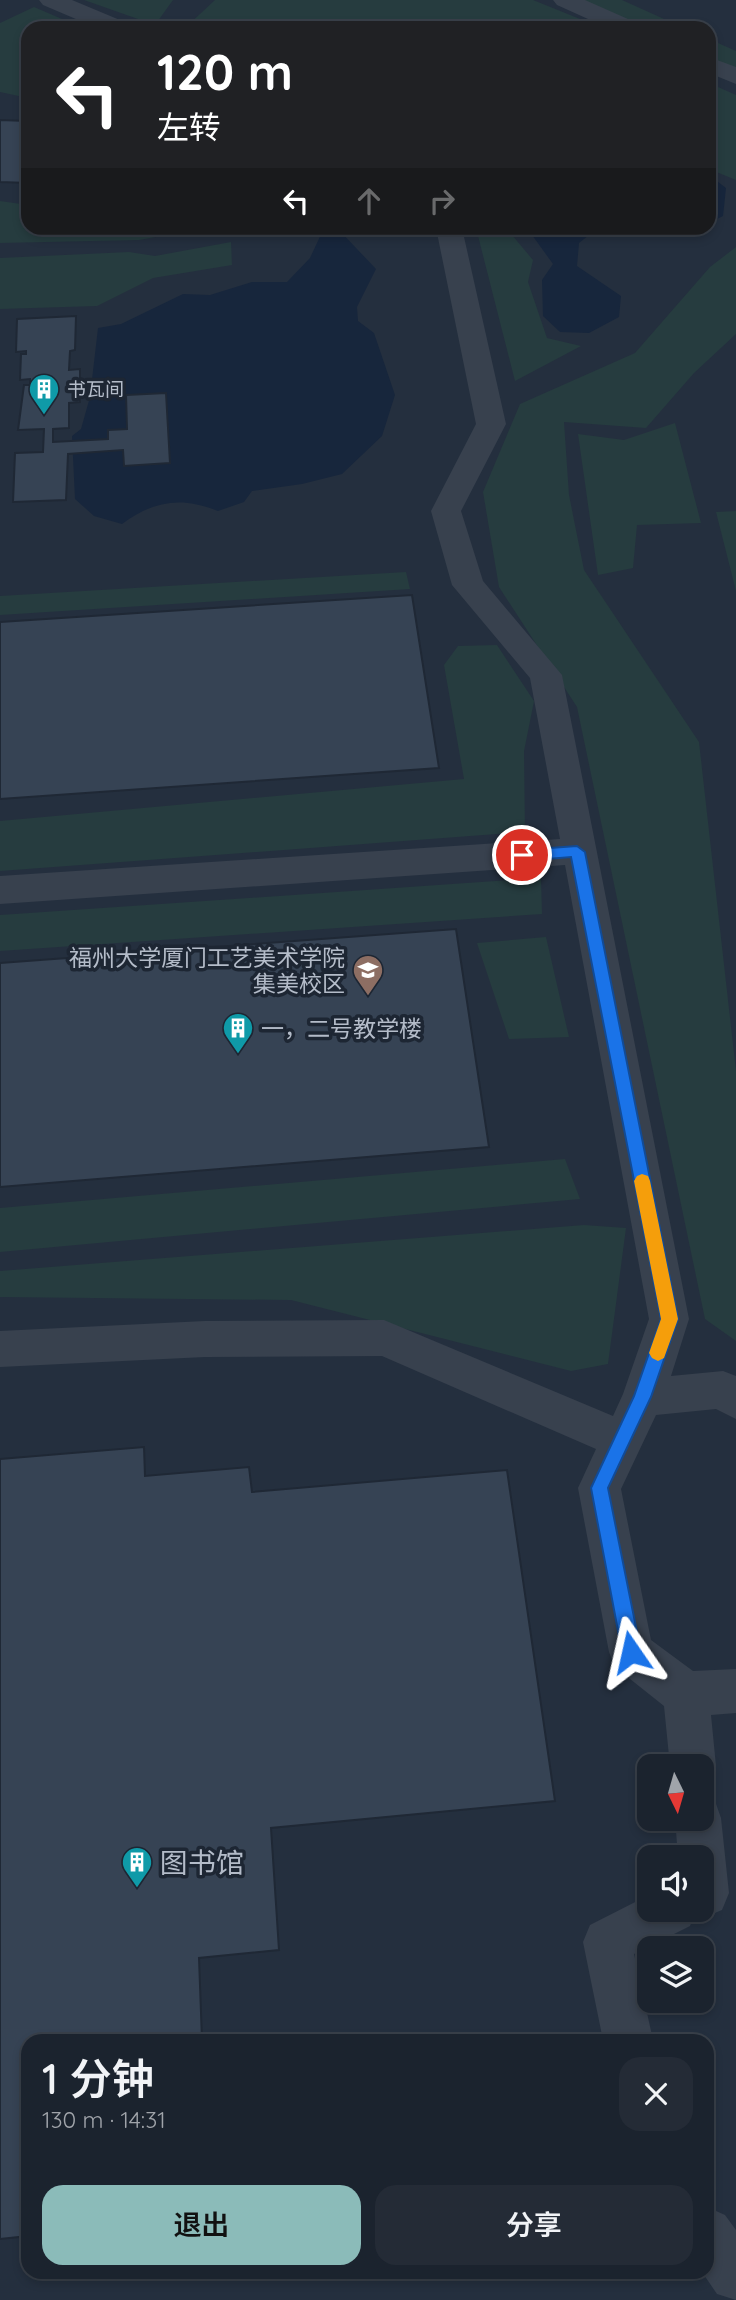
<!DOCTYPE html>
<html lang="zh">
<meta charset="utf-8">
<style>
body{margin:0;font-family:Quicksand,"Noto Sans SC",sans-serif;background:#242b36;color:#f1f3f6;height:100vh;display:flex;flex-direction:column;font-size:26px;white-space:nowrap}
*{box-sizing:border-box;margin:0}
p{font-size:23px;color:#a0a4aa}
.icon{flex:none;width:38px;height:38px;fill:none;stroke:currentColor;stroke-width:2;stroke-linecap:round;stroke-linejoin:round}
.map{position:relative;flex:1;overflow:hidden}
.drawer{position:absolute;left:21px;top:2034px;width:693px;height:245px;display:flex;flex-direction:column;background:#1b232e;border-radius:21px;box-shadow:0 4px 10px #0003,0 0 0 2px #39404a}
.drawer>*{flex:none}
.top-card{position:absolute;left:21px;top:21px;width:695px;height:214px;border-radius:21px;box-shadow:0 4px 10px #0003,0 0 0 2px #39404a;background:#202124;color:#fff;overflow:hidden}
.needle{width:46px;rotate:175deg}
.fabs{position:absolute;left:637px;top:1754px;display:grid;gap:14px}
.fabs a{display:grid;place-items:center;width:77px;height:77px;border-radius:14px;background:#1b232e;box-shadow:0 4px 10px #0003,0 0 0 2px #39404a;font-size:35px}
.pin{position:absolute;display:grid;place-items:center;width:60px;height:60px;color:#fff;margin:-30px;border:4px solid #fff;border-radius:50%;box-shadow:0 2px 7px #0007}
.me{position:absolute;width:77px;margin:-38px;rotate:349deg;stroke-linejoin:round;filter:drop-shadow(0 0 5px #0008)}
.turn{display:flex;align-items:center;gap:24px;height:147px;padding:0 21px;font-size:32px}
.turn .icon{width:91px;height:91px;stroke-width:2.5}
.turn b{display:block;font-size:49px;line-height:60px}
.lanes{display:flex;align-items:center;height:66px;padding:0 21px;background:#0003;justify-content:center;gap:35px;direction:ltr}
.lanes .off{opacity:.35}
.round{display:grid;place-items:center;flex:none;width:74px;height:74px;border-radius:21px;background:#242b36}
.overview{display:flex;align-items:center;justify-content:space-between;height:119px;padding:0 21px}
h1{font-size:42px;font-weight:600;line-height:52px}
.primary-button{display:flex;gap:14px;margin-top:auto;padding:14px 21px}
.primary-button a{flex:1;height:80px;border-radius:21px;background:#8bbbb9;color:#111;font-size:28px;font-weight:600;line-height:80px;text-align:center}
.primary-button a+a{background:#242b36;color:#f1f3f6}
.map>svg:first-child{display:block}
.green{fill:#263c3f}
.water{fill:#17263c}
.building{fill:#364354;stroke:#1f2835;stroke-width:2}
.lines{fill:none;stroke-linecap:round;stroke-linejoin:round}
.minor{fill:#38414e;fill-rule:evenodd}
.route{fill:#1a73e8;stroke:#114b97;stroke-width:2}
.slow{fill:#f59e0b}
.labels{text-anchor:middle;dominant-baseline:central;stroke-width:7;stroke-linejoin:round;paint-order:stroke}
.far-poi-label{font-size:19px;fill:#b4bcc9;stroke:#1d2633;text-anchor:start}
.poi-label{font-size:23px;fill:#b4bcc9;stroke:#1d2633;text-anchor:end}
.near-poi-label{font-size:28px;fill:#b4bcc9;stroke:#1d2633;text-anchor:start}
</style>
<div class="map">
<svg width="736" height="2300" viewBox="0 0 736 2300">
<rect width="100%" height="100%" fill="#242f3e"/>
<!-- green -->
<path class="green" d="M84,0H173L155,25Z
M215,0H533L585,21L594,28H185Z
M579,0H622L684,28H642Z
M34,7L83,28H28V98L0,92V23Z
M709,39L736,51V70L709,58Z
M709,83L736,95V180L709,169Z
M0,201L28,205V228H204L139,240L0,243Z
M476,228H506L533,260L528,282L547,338L581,346L515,381Z
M231,242L232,265L153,278L97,306L0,309V258L129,252L155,256Z
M736,247V334L694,373L646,428L564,422L569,495L584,570L699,742L736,1071V1341L705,1319L577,707L499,587L483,492L520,404L635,353L710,267Z
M675,423L701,523L637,525L633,568L598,575L578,434L624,440Z
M736,511V591L716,512Z
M406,572L410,589L0,615V596Z
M497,645L534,701L524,751L525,832L0,871V821L464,779L444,665L458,646Z
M541,878L542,914L0,951V915Z
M546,937L569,1037L509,1039L477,943Z
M565,1159L580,1199L0,1252V1208Z
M584,1225L626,1228L608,1364L571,1371L291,1300L0,1297V1271Z"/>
<!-- water -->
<path class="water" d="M709,175L726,188L723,216L709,223Z
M324,228L338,229L376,269L357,307L358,321L374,333L395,395L382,436L342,474L302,484L252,491L244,502L218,511C181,496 153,501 122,524L94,516L75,499L72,436L81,429L90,397L98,328L121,324L183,294L210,295L252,282H287L310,258Z
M527,228H598L579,243L577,266L621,296L619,317L589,333L560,332L543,316L542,280L553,264Z"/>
<!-- building -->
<path class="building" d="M0,120L28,121V183L0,182Z
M76,316L75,350L70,351L69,370L80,369V402L69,403V428L53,429V442L108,439V430L127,429L126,395L166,393L170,463L124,466L123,450L68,454L66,500L13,502L15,453L43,452L44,429L18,430L24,385H30V379L20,380L21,354H26V351L16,352L17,319Z
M412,595L439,768L0,799V622Z
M456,929L489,1147L0,1187V963Z
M144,1447L145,1476L249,1467L252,1492L507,1470L555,1801L271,1828L279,1950L199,1958L202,2040H28V2236L0,2239V1459Z"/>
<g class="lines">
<!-- minor -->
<path class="minor" d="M39,0H72L127,23L130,28H97L43,5Z
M553,0H585L637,23L640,28H608L557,5Z
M709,57L736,67V84L709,73Z
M436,228H462L506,424L461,511L483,581L562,675L689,1319L671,1376L723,1371L736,1376V1419L716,1409L656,1415L621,1489L651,1640L693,1671L736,1669V1713L711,1715L716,1766L709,1782L702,1786V1766H670L664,1706L615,1667L609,1652L578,1488L596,1449L382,1356L205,1357L0,1367V1331L205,1321L384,1320L613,1416L623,1394L649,1319L565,865L0,904V876L560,839L530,678L452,585L431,511L476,424Z
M702,1796L715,1801L721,1818L729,1893L722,1910L705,1917L695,1913L690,1926L634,1954L653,2040H603L583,1942L590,1925L649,1895V1909H702V1857H678L675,1818H702Z
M707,2207L725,2215L736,2230V2300L717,2294L702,2272H707Z"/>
</g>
<!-- route -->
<path class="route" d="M577,846L585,852L678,1319L651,1397L608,1488L641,1652L638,1659L631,1661L625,1659L622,1652L591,1488L634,1396L661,1319L571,857L522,861L515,855L522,850Z"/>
<!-- slow -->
<path class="slow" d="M642,1174L648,1176L650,1181L678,1319L664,1358L658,1361L652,1358L649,1353L661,1319L634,1181L637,1176Z"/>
<!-- icons -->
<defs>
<g id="building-pin" transform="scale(1.575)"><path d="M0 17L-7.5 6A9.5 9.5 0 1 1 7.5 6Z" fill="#0f9aa8" stroke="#1d2633"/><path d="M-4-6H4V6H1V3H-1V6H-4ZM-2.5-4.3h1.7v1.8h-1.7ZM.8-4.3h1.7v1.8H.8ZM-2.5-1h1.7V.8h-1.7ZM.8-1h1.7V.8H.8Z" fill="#fff"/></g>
<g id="university-pin" transform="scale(1.575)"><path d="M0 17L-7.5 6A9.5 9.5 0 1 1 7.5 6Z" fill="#8d6e63" stroke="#1d2633"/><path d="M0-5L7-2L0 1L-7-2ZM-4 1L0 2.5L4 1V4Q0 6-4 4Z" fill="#fff"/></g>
</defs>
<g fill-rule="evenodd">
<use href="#building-pin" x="44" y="389"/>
<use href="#university-pin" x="368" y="970"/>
<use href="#building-pin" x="238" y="1028"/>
<use href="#building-pin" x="137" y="1862"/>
</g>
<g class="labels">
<!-- far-poi labels -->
<g class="far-poi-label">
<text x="67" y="389">书瓦间</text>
</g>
<!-- poi labels -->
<g class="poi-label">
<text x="345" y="957">福州大学厦门工艺美术学院<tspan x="345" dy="26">集美校区</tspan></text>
<text x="261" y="1028" text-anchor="start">一，二号教学楼</text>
</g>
<!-- near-poi labels -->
<g class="near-poi-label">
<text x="160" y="1862">图书馆</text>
</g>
</g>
</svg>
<div class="fabs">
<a><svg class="needle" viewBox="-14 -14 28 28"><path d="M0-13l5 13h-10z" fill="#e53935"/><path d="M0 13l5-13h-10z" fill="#a0a4aa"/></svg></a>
<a><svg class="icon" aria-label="sound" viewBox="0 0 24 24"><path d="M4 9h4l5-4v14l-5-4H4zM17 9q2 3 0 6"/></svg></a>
<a><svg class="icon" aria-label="layers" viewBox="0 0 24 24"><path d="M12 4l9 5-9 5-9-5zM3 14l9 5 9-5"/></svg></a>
</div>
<div class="pin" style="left:522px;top:855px;background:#d93025"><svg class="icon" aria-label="arrive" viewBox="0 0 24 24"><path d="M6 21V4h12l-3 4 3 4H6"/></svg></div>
<svg class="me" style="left:631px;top:1652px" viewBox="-20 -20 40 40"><path d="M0-17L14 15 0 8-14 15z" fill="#1a73e8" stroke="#fff" stroke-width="4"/></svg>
<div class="top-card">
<div class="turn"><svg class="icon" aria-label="left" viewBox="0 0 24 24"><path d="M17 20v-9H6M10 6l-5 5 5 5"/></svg><div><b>120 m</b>左转</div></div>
<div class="lanes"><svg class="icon" aria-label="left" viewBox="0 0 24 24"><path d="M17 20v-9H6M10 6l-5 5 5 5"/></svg><svg class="icon off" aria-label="ahead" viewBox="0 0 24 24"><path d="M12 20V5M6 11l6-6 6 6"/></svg><svg class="icon off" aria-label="right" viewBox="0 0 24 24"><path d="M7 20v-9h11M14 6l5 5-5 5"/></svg></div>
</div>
<section class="drawer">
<div class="overview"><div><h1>1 分钟</h1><p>130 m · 14:31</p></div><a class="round"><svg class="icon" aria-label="close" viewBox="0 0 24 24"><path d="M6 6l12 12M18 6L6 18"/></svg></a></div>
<div class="primary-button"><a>退出</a><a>分享</a></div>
</section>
</div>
